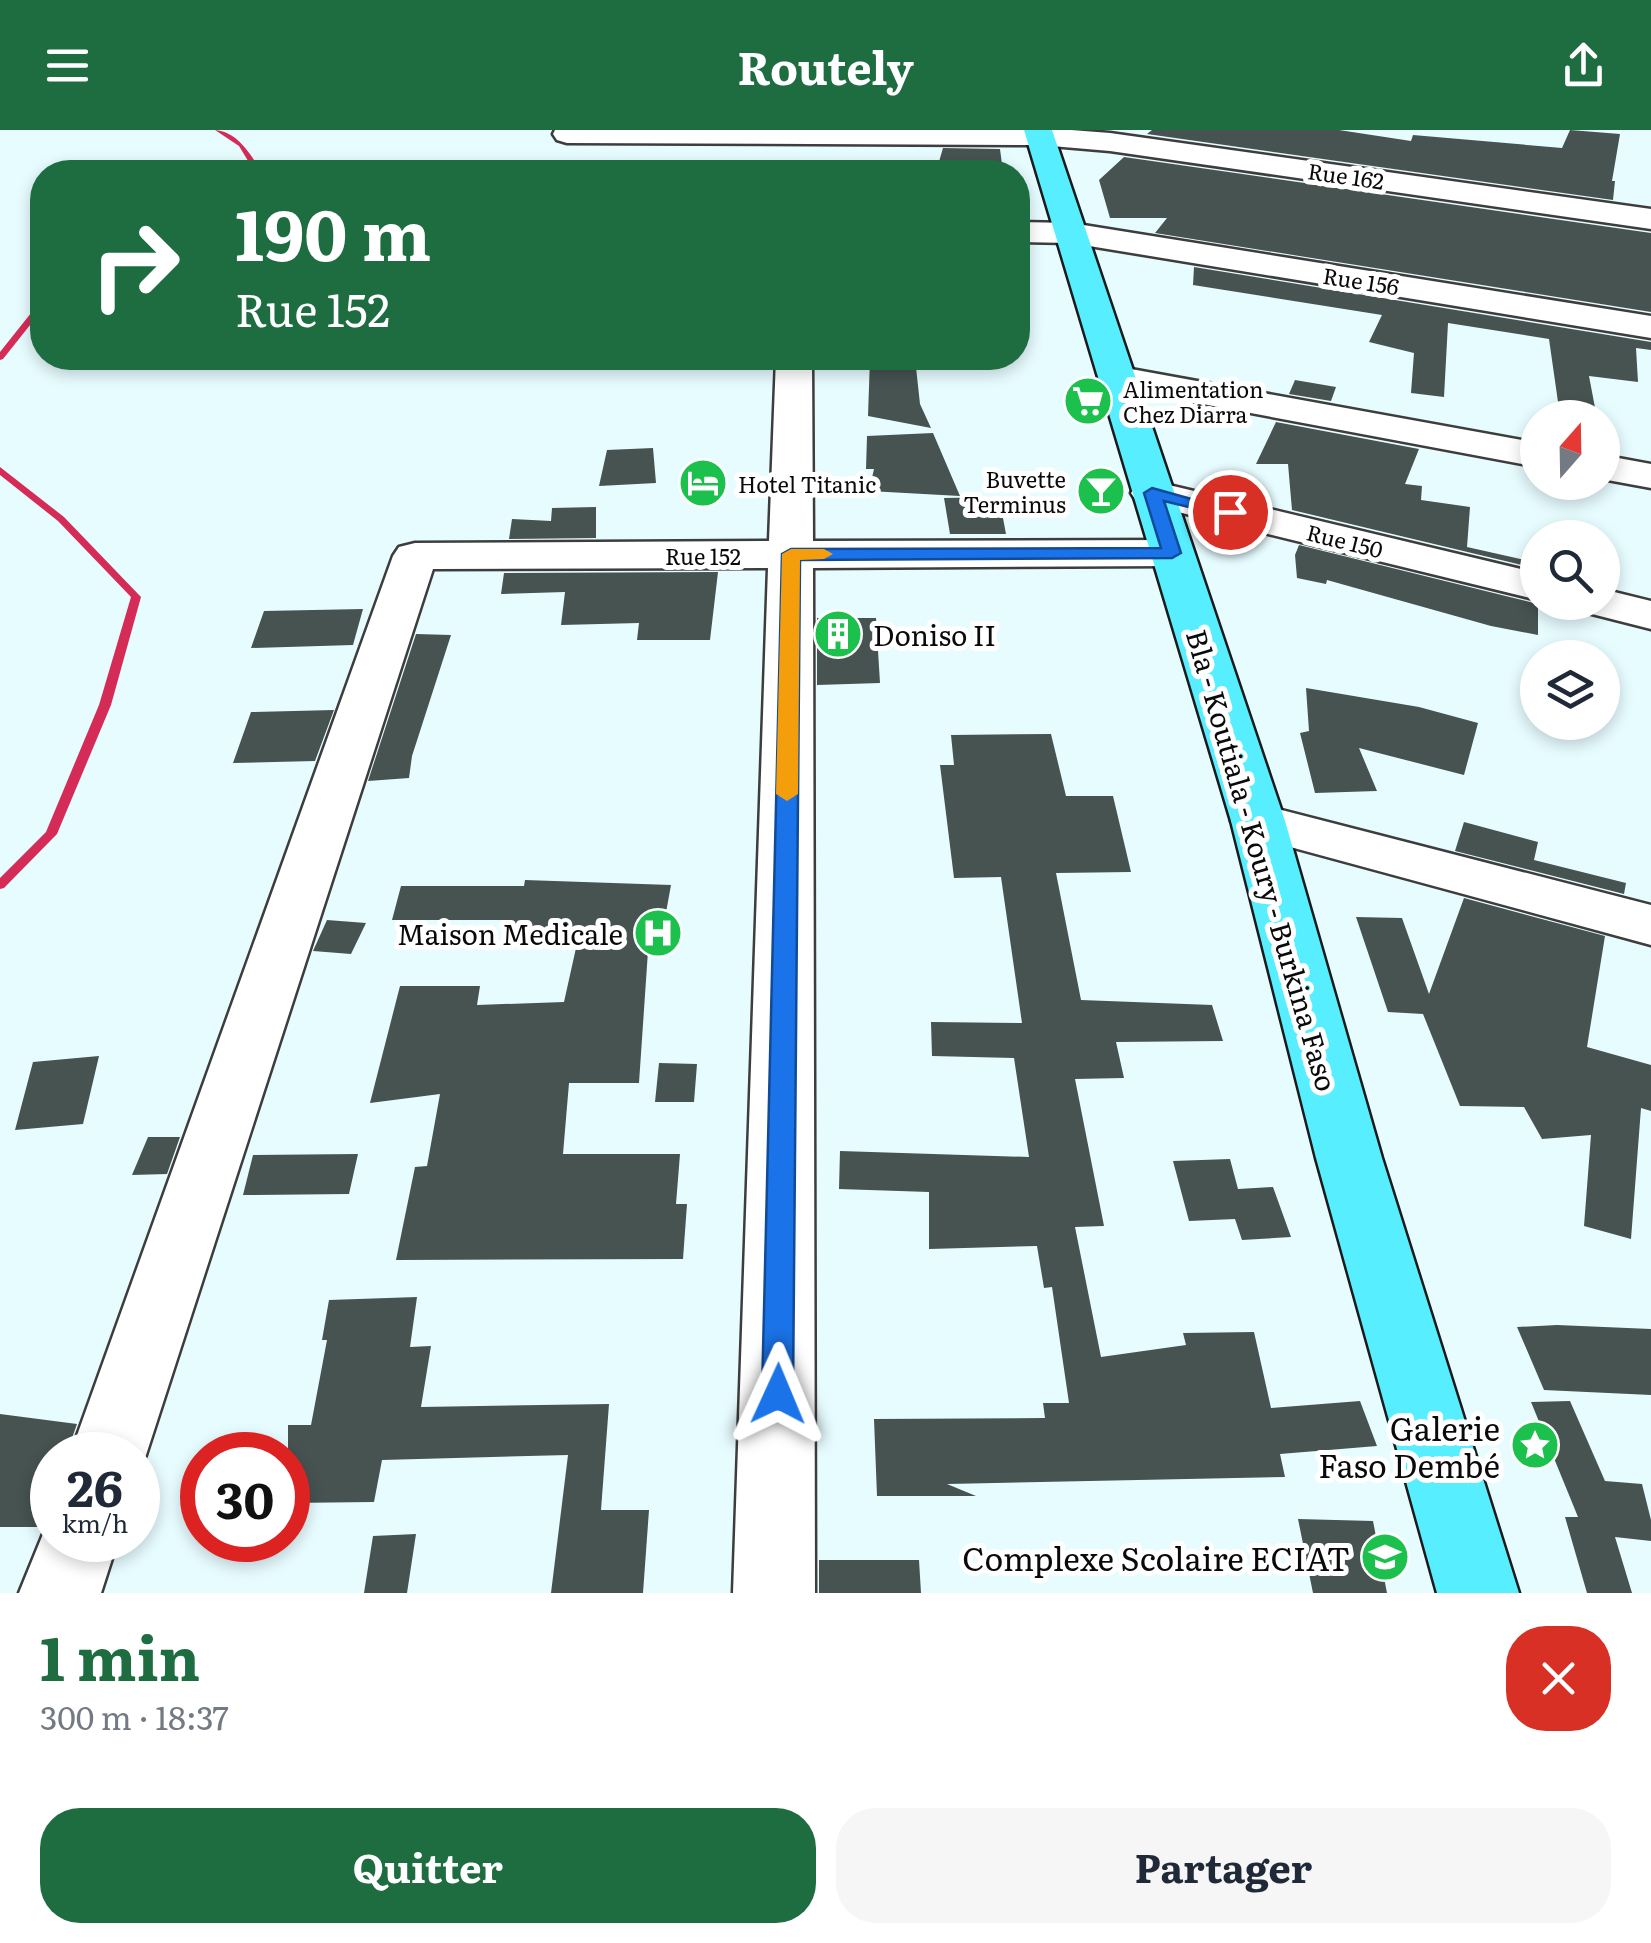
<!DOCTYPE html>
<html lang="fr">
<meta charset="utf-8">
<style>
body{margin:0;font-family:Literata,serif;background:#f6f6f7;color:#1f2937;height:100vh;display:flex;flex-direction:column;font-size:38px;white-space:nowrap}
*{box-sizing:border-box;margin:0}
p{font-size:32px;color:#747a83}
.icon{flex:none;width:55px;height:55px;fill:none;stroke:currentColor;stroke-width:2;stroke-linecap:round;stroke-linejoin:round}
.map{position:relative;height:1463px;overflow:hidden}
.details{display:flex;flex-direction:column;background:#fff;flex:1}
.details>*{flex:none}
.guide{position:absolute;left:30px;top:30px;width:1000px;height:210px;border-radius:40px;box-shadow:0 5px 15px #0003;background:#1e6d41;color:#fff;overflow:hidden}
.needle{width:65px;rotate:20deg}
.buttons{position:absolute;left:1520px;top:270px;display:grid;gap:20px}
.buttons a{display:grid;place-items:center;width:100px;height:100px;border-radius:50%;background:#fff;box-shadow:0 5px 15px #0003;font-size:50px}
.speed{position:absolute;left:30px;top:1302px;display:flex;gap:20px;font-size:50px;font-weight:700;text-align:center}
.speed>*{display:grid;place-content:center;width:130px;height:130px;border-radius:50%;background:#fff;box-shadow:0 5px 15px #0003;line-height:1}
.speed small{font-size:25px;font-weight:400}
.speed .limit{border:15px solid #d22;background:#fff;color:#111}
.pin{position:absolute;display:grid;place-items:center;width:85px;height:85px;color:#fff;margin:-42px;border:5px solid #fff;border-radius:50%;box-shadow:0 2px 10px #0007}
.me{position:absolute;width:110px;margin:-55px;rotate:1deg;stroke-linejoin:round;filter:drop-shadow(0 0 8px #0008)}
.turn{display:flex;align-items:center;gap:35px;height:210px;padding:0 40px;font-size:45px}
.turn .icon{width:130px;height:130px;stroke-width:2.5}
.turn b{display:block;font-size:70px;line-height:85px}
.round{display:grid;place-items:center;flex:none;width:105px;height:105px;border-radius:40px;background:#f6f6f7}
.head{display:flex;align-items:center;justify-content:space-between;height:170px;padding:0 40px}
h1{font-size:60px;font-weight:700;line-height:75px;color:#1e6d41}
.cta{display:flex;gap:20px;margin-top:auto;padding:20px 40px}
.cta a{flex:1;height:115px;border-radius:40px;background:#1e6d41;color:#fff;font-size:40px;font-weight:700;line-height:115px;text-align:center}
.cta a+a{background:#f6f6f7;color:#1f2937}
header{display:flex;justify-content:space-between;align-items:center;height:130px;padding:0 40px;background:#1e6d41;color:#fff;font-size:45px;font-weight:700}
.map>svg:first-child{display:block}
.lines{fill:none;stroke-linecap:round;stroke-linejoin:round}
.stream{fill:#d42c57;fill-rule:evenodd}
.building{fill:#465350}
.minor-casing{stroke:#3d3d3d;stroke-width:5}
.major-casing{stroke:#1b1b1b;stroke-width:5}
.minor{fill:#fff;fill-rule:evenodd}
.major{fill:#57eeff;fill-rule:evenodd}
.route{fill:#1a73e8;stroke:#114b97;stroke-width:2.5}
.slow{fill:#f59e0b}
.labels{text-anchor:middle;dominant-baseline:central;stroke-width:10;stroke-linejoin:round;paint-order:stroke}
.far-street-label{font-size:22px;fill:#0a0a0a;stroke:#fff}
.far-poi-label{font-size:22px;fill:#0a0a0a;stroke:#fff;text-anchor:start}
.poi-label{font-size:28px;fill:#0a0a0a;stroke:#fff;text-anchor:start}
.street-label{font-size:28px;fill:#0a0a0a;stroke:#fff}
.near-poi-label{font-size:32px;fill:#0a0a0a;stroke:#fff;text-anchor:end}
</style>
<header><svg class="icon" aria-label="menu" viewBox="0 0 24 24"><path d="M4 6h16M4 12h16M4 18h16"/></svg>Routely<svg class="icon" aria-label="share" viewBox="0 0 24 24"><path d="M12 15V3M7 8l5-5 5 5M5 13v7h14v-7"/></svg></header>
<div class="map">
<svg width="1651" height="1463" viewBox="0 0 1651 1463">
<rect width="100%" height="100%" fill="#e7fcff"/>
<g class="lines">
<!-- stream -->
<path class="stream" d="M215,0C237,2 249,22 260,39L259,40L251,42L253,39L239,16Z
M39,173H42V180L3,229L0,230V222Z
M0,337L64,387L141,467L111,575L57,704L4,758L0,759V748L46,702L99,575L131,467L58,391L0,345Z"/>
</g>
<!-- building -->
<path class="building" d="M1152,0H1339L1411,11L1413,5L1562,18L1570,0L1620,4L1612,51H1615L1613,70L1147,4Z
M943,18L1000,19L1003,42H936Z
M1124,27L1651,103V182L1155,103L1167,88H1110L1099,50Z
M1194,137L1651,212V220L1636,218L1638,252L1589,246L1596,283L1559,279L1549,209L1448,193L1444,267L1411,263L1414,223L1369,212L1382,185L1193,155Z
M870,228H915L920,274L931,298L868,286Z
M1295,250L1336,257L1331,271L1289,264Z
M1276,292L1419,319L1405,354L1422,356L1421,370L1470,377L1467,417L1538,433V439L1292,380L1288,334H1256Z
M933,303L960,366L869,361L874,339H866L867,306Z
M653,318L656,353L599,356L607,320Z
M999,367L1006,404H950L944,368Z
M596,377V408L509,409L512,389L551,391L552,378Z
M1299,415L1538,474V505L1491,496L1327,450L1326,454L1297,448L1295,425Z
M718,442L710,510H637L639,493L561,495L565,462L501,464L504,443Z
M363,479L353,515L251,518L264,481Z
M817,488H876L880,553L817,555Z
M416,504L451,505L412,626L409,648L368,651Z
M1306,558L1419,577L1478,593L1464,645L1359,618L1377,661L1315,663L1300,603L1309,601Z
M334,580L315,631L233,633L251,582Z
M1051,604L1066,666H1113L1131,742L1056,743L1081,870L1212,875L1223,911L1116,912L1124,948L1075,949L1104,1096L1075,1097L1101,1227L1186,1215L1183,1203L1254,1202L1271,1278L1360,1271L1377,1316L1280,1324L1285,1347L947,1354L976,1366H877L874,1289L1045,1288L1043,1273H1069L1052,1157L1044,1158L1037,1116L929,1119V1062L839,1059L840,1021L1029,1027L1014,928L932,926L931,892L1022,893L1001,747L954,748L940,635H954L951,605Z
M1464,692L1538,712L1534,730L1626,753L1624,764L1455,721Z
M525,750L671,755L659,821H648L639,953H569L563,1024H680L676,1074H687L683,1129L396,1130L415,1037L427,1036L440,964L370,973L400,856H480L477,875L564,872L578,809L508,808L512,790H392L401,756H524Z
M1464,768L1605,806L1587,917L1651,935V981L1641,978L1631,1109L1584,1096L1591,1005L1542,1009L1524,977L1460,976L1423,884L1388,882L1356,787L1402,788L1429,864Z
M327,790L366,793L351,824L313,821Z
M99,926L83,994L15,1000L33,932Z
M659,933L697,934L694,972H655Z
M148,1007H180L167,1044L132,1045Z
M358,1024L349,1064L243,1065L253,1025Z
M1230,1029L1238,1059L1273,1057L1291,1107L1242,1110L1235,1089L1189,1091L1173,1031Z
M417,1167L410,1217L431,1216L421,1277L609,1274L601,1380H649L643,1463H551L568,1325L382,1330L374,1372L288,1373V1295H311L327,1210H322L329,1170Z
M1557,1195L1651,1199V1265L1544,1260L1517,1197Z
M1570,1271L1605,1351L1642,1354L1651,1390V1411L1615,1407L1632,1463H1587L1565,1387H1578L1531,1272Z
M0,1284L77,1294L66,1325H52V1367L42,1397H0Z
M1298,1389L1373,1391L1387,1463H1313Z
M416,1404L407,1463H364L373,1406Z
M819,1430H919L921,1463H819Z"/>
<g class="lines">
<!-- minor casing -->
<g class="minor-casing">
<path id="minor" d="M555,0H1071L1110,3L1651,79V99L1110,21L1040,15L567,13L557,10L553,4Z
M1018,92L1071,93L1651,186V208L1071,113L1018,112Z
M776,228H812L813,411L1172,410L1187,414L1194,423L1187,432L1172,436L813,438L815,1463H733L768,438L433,439L146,1325L138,1344V1325H70L393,426L399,417L415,413L769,411Z
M1120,237L1538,313V337L1107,256L1101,248L1107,240Z
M1602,325L1651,334V358L1602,349Z
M1152,351L1538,443V470L1137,372L1131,363L1137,354Z
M1602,459L1651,471V499L1584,482L1578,472H1602Z
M1258,674L1651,775V815L1239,703L1231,691L1239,679Z
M52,1382V1410H118L101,1463H19Z"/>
</g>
<!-- major casing -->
<g class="major-casing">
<path id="major" d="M1024,0H1052L1285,691L1382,1028L1519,1463H1437L1316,1028L1231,691Z"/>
</g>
<!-- minor -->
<use href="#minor" class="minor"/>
<!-- major -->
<use href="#major" class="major"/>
</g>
<!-- route -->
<path class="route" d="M1152,358L1238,382L1230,387L1164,371L1181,423L1172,428L800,430L793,1264L788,1274L778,1278L767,1274L762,1264L782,424L791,419L1161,418L1144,363Z"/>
<!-- slow -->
<path class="slow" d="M791,419H824L833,424L824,429L800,430L798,664L787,671L776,664L782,424Z"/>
<!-- icons -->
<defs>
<g id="supermarket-disc" transform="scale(2.5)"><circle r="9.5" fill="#1cc14d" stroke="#fff"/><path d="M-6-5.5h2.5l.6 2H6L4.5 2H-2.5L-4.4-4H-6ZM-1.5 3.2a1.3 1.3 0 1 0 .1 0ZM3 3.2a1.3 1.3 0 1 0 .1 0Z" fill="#fff"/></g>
<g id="hotel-disc" transform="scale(2.5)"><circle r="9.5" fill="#1cc14d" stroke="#fff"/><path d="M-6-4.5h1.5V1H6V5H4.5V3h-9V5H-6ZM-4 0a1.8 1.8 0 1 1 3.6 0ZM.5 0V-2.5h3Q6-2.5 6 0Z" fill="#fff"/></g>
<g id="bar-disc" transform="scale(2.5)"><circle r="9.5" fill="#1cc14d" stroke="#fff"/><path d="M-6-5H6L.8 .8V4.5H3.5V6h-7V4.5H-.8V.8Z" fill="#fff"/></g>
<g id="building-disc" transform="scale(2.5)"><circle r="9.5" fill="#1cc14d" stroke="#fff"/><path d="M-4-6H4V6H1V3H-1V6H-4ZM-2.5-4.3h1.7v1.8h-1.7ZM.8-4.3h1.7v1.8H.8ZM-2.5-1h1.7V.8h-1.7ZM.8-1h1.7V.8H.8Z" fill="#fff"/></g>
<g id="hospital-disc" transform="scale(2.5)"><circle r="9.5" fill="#1cc14d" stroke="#fff"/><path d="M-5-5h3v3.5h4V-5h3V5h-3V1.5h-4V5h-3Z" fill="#fff"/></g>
<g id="sight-disc" transform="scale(2.5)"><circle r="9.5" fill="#1cc14d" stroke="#fff"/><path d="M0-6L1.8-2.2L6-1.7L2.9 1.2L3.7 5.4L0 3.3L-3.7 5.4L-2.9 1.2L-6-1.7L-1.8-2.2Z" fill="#fff"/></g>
<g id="school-disc" transform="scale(2.5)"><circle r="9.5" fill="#1cc14d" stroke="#fff"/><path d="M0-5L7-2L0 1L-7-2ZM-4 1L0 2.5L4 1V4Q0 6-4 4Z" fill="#fff"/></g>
</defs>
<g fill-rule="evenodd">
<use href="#supermarket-disc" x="1088" y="271"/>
<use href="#hotel-disc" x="703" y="353"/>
<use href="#bar-disc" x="1101" y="361"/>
<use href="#building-disc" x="838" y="504"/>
<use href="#hospital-disc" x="658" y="803"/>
<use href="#sight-disc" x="1535" y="1315"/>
<use href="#school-disc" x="1385" y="1427"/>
</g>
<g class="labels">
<!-- far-street labels -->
<g class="far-street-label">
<text transform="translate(1346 45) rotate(8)">Rue 162</text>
<text transform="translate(1361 150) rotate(9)">Rue 156</text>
<text transform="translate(1345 410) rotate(14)">Rue 150</text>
<text x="703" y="425">Rue 152</text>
</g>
<!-- far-poi labels -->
<g class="far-poi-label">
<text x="1123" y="258">Alimentation<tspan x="1123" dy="25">Chez Diarra</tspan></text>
<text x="1066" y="348" text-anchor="end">Buvette<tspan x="1066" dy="25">Terminus</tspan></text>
<text x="738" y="353">Hotel Titanic</text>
</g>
<!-- poi labels -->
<g class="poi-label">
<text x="873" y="504">Doniso II</text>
<text x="623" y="803" text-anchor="end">Maison Medicale</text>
</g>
<!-- street labels -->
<g class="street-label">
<text transform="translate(1263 730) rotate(74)">Bla - Koutiala - Koury - Burkina Faso</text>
</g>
<!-- near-poi labels -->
<g class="near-poi-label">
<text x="1500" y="1297">Galerie<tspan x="1500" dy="37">Faso Dembé</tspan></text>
<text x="1350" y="1427">Complexe Scolaire ECIAT</text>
</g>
</g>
</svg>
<div class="buttons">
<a><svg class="needle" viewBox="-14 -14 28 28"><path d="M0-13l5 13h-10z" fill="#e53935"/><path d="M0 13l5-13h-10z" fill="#747a83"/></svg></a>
<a><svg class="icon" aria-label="search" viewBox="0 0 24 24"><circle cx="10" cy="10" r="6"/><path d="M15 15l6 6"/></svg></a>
<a><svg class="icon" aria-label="layers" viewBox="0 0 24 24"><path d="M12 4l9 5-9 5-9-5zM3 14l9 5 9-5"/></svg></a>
</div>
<div class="speed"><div>26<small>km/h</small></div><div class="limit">30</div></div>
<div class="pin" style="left:1230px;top:382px;background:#d93025"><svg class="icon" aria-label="arrive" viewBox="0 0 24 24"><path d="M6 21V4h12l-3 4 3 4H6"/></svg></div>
<svg class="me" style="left:778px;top:1264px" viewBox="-20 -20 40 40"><path d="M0-17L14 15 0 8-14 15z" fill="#1a73e8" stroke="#fff" stroke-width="4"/></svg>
<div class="guide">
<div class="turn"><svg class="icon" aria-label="right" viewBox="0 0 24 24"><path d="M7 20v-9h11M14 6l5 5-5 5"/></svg><div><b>190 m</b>Rue 152</div></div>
</div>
</div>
<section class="details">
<div class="head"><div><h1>1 min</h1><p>300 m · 18:37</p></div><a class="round" style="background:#d93025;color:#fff"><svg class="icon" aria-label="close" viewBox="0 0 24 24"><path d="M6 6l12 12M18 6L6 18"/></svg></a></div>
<div class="cta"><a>Quitter</a><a>Partager</a></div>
</section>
